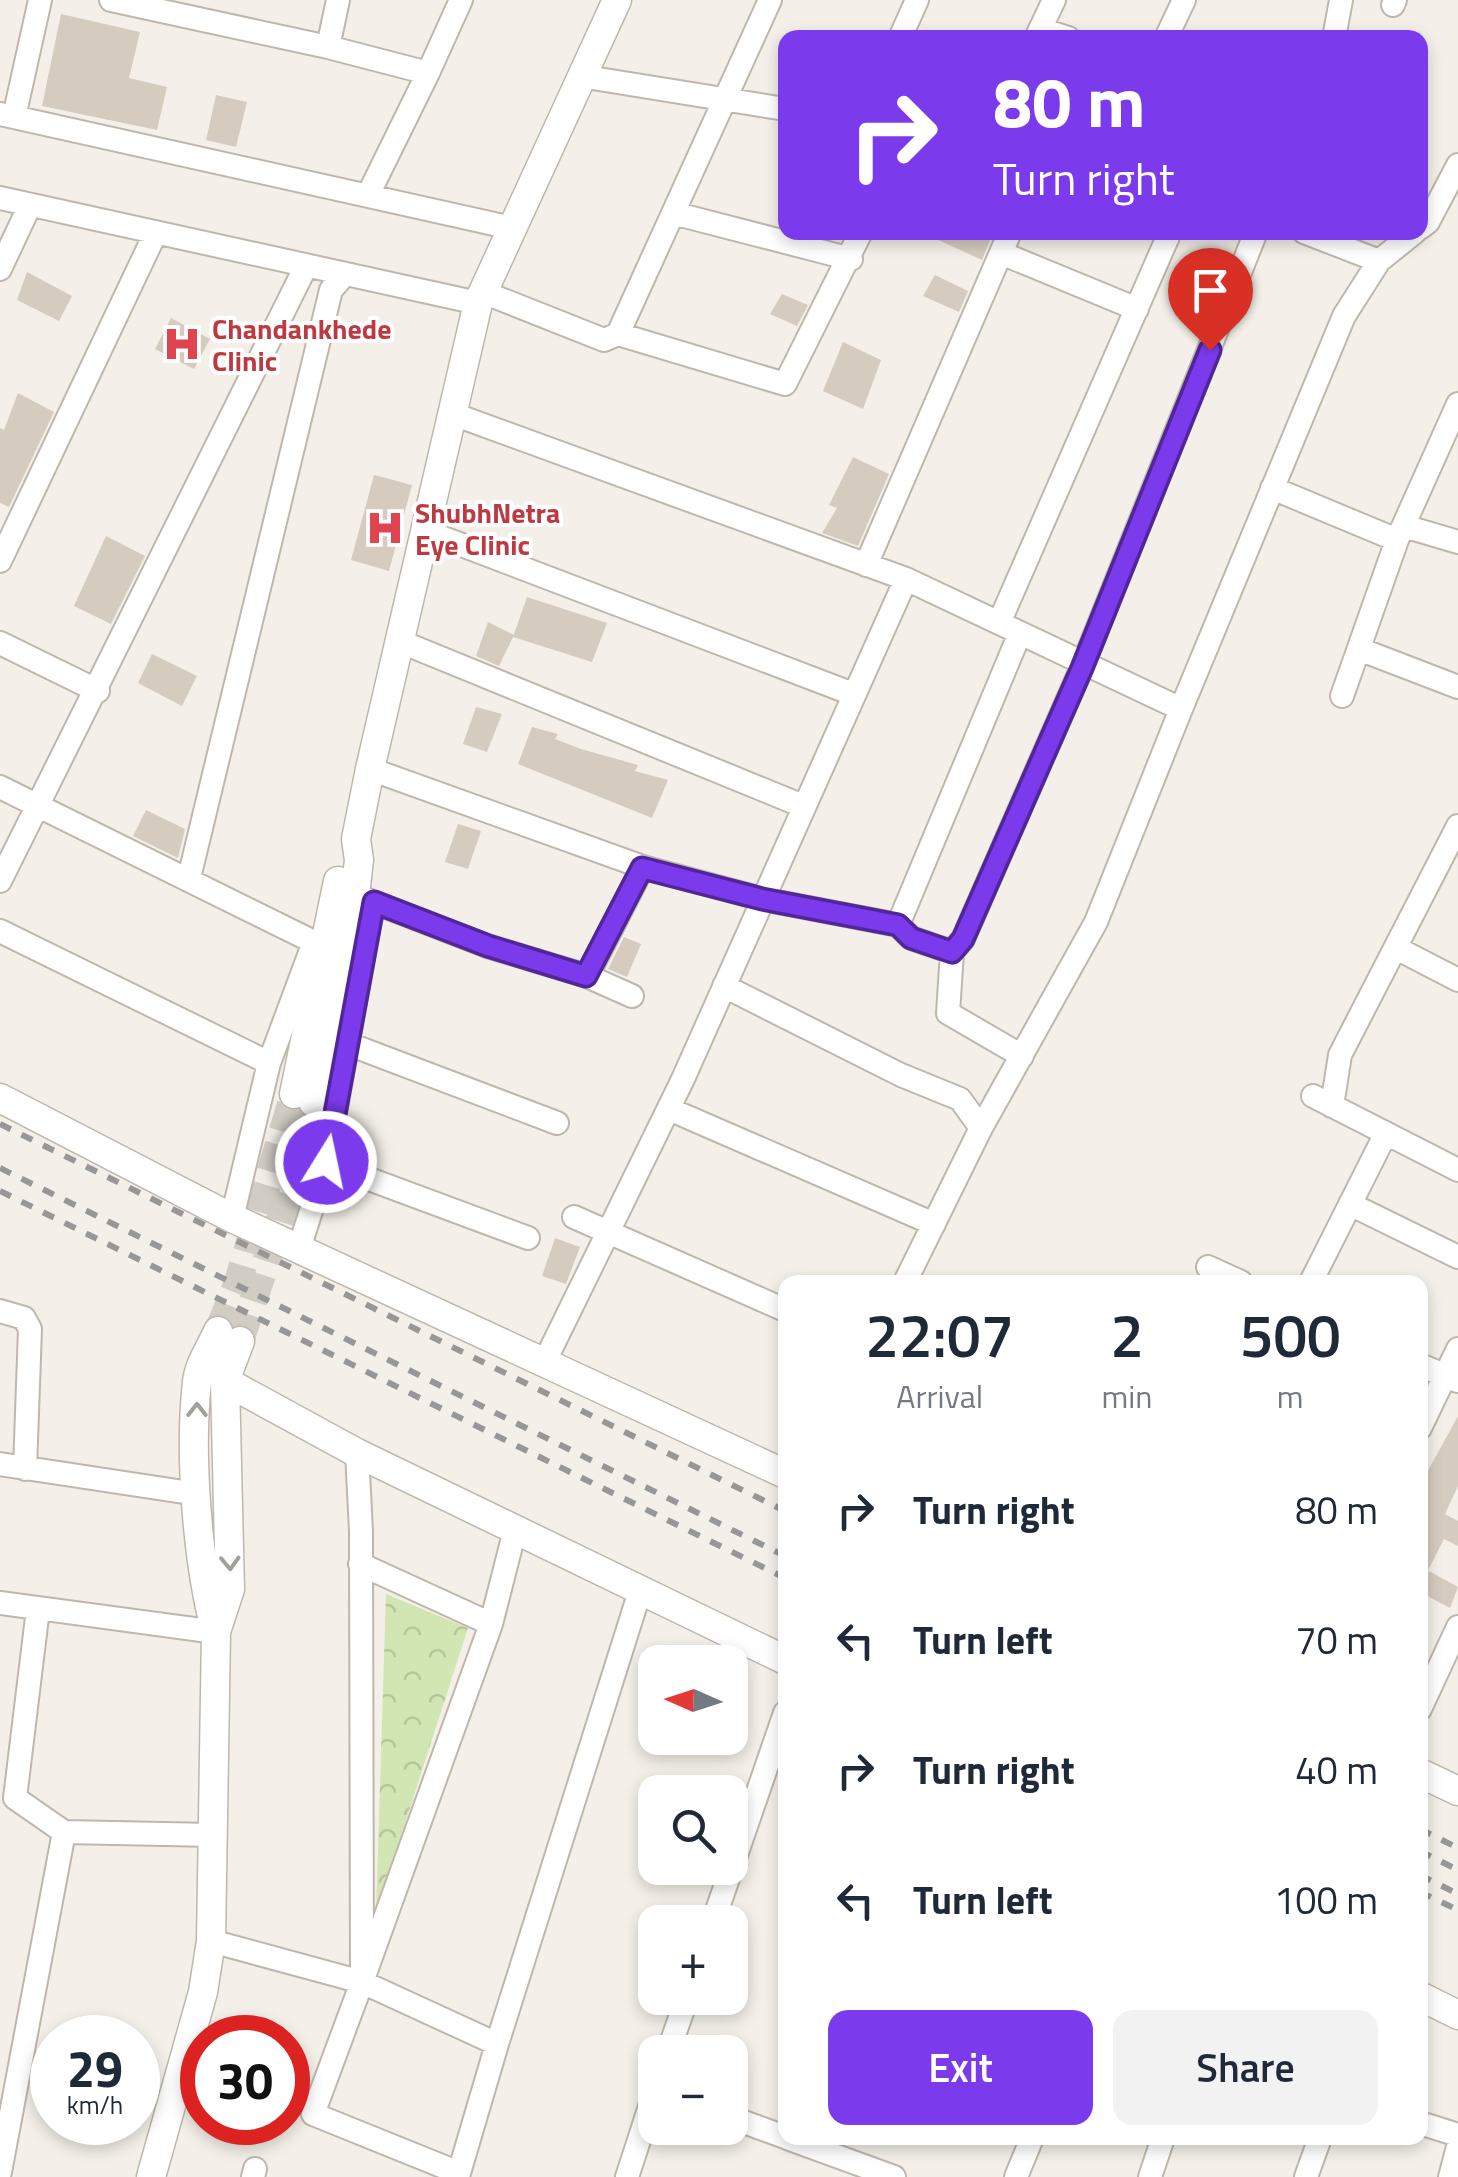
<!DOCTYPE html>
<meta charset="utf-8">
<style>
body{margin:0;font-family:"Titillium Web",sans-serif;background:#f2f2f3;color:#1f2937;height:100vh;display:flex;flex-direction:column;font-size:38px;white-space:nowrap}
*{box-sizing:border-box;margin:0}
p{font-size:32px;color:#747a83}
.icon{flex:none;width:55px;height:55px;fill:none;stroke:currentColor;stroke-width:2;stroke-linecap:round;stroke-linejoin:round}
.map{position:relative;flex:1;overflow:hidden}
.sheet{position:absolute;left:778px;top:1275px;width:650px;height:870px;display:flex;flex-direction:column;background:#fff;border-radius:20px;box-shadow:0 5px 15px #0003}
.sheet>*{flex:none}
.banner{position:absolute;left:778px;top:30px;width:650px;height:210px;border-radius:20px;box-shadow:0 5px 15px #0003;background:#7c3aed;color:#fff;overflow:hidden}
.needle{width:65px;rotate:273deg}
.tools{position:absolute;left:638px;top:1645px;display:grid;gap:20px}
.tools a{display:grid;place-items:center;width:110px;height:110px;border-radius:20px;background:#fff;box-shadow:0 5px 15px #0003;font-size:50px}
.speed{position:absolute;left:30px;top:2015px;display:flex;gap:20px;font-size:50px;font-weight:700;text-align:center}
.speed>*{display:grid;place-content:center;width:130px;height:130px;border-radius:50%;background:#fff;box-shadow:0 5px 15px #0003;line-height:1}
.speed small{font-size:25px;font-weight:400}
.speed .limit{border:15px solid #d22;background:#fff;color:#111}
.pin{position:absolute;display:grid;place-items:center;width:85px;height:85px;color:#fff;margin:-102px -42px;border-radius:50% 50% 50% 0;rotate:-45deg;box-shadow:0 0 10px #0007}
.pin .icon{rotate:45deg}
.me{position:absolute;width:110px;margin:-55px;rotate:10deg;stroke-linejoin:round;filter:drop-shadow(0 0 8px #0008)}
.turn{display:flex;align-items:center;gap:35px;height:210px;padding:0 50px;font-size:45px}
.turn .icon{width:130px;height:130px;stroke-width:2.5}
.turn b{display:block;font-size:70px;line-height:85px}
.eta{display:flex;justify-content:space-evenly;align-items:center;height:170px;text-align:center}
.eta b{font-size:60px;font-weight:600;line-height:70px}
.action{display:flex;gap:20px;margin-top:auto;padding:20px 50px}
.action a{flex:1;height:115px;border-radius:20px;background:#7c3aed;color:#fff;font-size:40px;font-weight:600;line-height:115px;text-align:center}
.action a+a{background:#f2f2f3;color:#1f2937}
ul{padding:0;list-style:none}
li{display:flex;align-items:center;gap:30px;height:130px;padding:0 50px}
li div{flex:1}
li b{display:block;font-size:38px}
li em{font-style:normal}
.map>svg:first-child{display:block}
.park{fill:url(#park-crowns)}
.building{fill:#d5cbbf}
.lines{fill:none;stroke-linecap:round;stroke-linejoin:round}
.tertiary-tunnel{stroke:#d1cdc5;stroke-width:28;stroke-dasharray:28 14;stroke-linecap:butt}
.minor-casing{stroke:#bfb7ac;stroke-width:26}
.tertiary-casing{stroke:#bfb7ac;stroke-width:31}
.minor{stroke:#fff;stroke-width:22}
.tertiary{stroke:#fff;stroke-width:28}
.rail{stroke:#979797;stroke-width:6;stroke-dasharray:12 12;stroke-linecap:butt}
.oneway{stroke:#a3a09b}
.route-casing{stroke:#51269a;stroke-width:25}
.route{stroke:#7c3aed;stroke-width:18}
.labels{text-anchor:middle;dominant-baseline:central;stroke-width:8;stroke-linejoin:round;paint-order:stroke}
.health-label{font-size:28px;font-weight:bold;fill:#be3a42;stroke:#fff;text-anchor:start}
</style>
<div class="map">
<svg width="1458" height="2177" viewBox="0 0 1458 2177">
<defs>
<pattern id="park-crowns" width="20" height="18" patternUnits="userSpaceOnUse" patternTransform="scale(2.5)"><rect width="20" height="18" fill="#d2e6b3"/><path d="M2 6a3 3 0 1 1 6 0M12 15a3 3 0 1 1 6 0" fill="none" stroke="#b6c69b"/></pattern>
</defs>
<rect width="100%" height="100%" fill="#f4f0e9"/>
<!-- park -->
<path class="park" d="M386,1594L468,1628L376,1913Z"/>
<!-- building -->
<path class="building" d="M61,14L140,32L129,78L167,87L157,130L42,106Z
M216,95L247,102L236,147L206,140Z
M921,232H978L991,238L982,260Z
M27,272L72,296L59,321L17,300Z
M935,275L968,291L959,312L923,296Z
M782,294L808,305L797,326L770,314Z
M171,318L210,339L194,369L155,349Z
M843,342L881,360L863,409L823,391Z
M18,393L54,412L9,507L0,503V428L4,430Z
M853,457L889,474L858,546L822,533L837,508L829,505Z
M374,475L412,485L389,571L351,560Z
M106,536L145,556L111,624L74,606Z
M527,597L607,623L592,662L513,637Z
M488,622L514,635L499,666L476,656Z
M152,654L197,676L182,706L138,683Z
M476,707L502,714L487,752L463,744Z
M532,727L558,734L555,739L581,749L638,765L635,771L668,780L652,818L518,764Z
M146,810L185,829L178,858L133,836Z
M458,824L481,831L468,869L445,862Z
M624,937L641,944L627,977L608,969Z
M555,1238L580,1247L566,1284L542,1276Z
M1458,1416V1486L1445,1514L1458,1521V1546L1444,1539L1420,1586V1485Z
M1429,1571L1458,1587L1450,1608L1420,1592Z"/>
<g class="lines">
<!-- tertiary-tunnel -->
<path class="tertiary-tunnel" d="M218,1331L237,1285L294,1094
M240,1341L302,1153L313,1102"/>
<!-- minor casing -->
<g class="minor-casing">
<path id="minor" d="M111,0L328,47L338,0
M1393,5L1395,0
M1040,29L1068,38
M900,38L917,0
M1036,38L1054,0
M1166,38L1184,0
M1334,38L1341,0
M328,47L428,73L368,195
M428,73L461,0
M580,76L785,109
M0,114L512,228
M14,117L40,0
M0,198L478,303
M673,213L851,259
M1420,228L1428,222L1458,165
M1304,232L1379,261
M1001,253L1137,309
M0,269L30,205
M483,292L604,340L618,334L770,0
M618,334L785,384L861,232
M453,414L906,579L1181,709L1096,922L981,1128L905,1282
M1272,488L1397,540L1342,696
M1404,526L1458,542
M425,531L853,694
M1397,540L1458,404
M0,561L155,234
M866,565L1010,232
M999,623L1170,232
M399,641L803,806
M0,643L98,691
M1359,649L1458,687
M1181,709L1344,316L1379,261L1415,232
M370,769L643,867
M0,787L324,947
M189,878L331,290L344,275
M0,881L305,268
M363,898L487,946L587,976L632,996
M898,925L1020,633
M0,931L269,1063
M1398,949L1458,980
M587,976L643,867L762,899L898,925L911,938L952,952
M724,986L901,1075L960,1099L981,1128
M346,1043L557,1123
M1022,1056L948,1013L952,952L963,939L1082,667L1256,232
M1313,1096L1458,1170
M1332,1106L1340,1055L1458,826
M669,1109L934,1224
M326,1163L528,1238
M1350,1204L1458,1257
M574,1217L785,1310
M232,1218L269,1063L314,942
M299,1249L326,1163L373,902
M1208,1267L1241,1282
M1311,1282L1386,1133
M0,1311L24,1318L30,1329L25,1469
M544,1363L683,1079L906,579
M1420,1365L1458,1381
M1420,1428L1458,1349
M357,1453L361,1531L362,1982L313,2114L459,2173L497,2044
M0,1464L197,1494
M360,1564L491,1624
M0,1603L216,1632
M1420,1709L1458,1627
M64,1832L214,1835
M713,1922L785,1713
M211,1941L362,1982L491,1624L515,1530
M362,1982L497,2044L641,1588
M668,2052L687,1998
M730,2117L785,2137
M1420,2123L1458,2135
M787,2138L894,2177
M0,2172L64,1832L15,1798L38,1609
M253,2177L255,2169
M627,2177L655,2091
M1016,2177L1032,2138
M1150,2177L1163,2138
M1306,2177L1320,2138
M1450,2177L1458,2147"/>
</g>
<!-- tertiary casing -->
<g class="tertiary-casing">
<path id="tertiary" d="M294,1094L338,881
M0,1098L232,1218L785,1474
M313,1102L355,895L359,860L356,839L370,769L478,303L617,0
M225,1381L357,1453L785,1660
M216,1632L230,1589L225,1381L240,1341
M1420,1773L1458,1791
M1420,1996L1458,2015
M151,2177L203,1992L211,1941L216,1632C197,1562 189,1454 197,1382C199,1364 211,1347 218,1331"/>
</g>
<!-- minor -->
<use href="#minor" class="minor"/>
<!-- tertiary -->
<use href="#tertiary" class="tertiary"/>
<!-- rail -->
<path class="rail" d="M0,1124L785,1511
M0,1168L785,1556
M0,1191L785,1578
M1420,1829L1458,1848
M1420,1851L1458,1870
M1420,1875L1458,1894
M1420,1892L1458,1910"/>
</g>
<!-- one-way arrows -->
<defs><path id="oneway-chevron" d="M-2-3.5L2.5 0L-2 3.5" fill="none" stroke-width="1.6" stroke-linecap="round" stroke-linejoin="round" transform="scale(2.5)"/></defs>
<g class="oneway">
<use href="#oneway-chevron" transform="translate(197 1410) rotate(-90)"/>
<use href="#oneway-chevron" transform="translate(230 1563) rotate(88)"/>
</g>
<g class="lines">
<!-- route casing -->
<g class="route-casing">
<path id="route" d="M326,1162L374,902L488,946L586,976L642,868L762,899L898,925L911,938L952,952L963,939L1082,668L1210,350"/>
</g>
<!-- route -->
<use href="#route" class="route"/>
</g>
<!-- icons -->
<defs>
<g id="hospital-bare" transform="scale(3)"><path d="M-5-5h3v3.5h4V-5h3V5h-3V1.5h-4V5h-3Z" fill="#e0444e" stroke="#fff" stroke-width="2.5" paint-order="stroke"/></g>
</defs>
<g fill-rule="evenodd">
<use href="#hospital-bare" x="182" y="344"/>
<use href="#hospital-bare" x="385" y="528"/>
</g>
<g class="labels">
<!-- health labels -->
<g class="health-label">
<text x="212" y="328">Chandankhede<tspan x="212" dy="32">Clinic</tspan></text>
<text x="415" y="512">ShubhNetra<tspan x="415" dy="32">Eye Clinic</tspan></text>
</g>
</g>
</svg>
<div class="tools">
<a><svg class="needle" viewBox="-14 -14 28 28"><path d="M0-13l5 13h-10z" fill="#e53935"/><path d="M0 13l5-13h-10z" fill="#747a83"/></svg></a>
<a><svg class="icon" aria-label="search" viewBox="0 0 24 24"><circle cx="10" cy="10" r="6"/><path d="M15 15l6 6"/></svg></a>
<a>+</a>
<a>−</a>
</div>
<div class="speed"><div>29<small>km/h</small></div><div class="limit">30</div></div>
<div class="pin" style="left:1210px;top:350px;background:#d93025"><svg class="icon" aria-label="arrive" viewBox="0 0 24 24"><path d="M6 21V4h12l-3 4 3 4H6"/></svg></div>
<svg class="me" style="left:326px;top:1162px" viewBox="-20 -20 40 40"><circle r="17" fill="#7c3aed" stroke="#fff" stroke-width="3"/><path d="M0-11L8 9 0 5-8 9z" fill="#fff"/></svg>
<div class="banner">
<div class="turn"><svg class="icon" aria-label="right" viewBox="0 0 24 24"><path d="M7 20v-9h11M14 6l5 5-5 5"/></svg><div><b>80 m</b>Turn right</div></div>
</div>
<section class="sheet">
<div class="eta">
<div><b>22:07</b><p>Arrival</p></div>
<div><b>2</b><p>min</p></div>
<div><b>500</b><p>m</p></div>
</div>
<ul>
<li><svg class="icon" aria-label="right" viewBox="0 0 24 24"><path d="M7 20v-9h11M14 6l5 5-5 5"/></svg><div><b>Turn right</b></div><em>80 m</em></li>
<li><svg class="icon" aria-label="left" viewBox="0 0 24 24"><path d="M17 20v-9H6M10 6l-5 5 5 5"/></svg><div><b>Turn left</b></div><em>70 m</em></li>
<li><svg class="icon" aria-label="right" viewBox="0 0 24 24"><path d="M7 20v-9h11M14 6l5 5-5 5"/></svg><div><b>Turn right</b></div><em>40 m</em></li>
<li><svg class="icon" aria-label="left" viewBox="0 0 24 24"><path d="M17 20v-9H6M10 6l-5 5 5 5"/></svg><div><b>Turn left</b></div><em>100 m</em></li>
</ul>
<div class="action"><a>Exit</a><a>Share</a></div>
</section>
</div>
